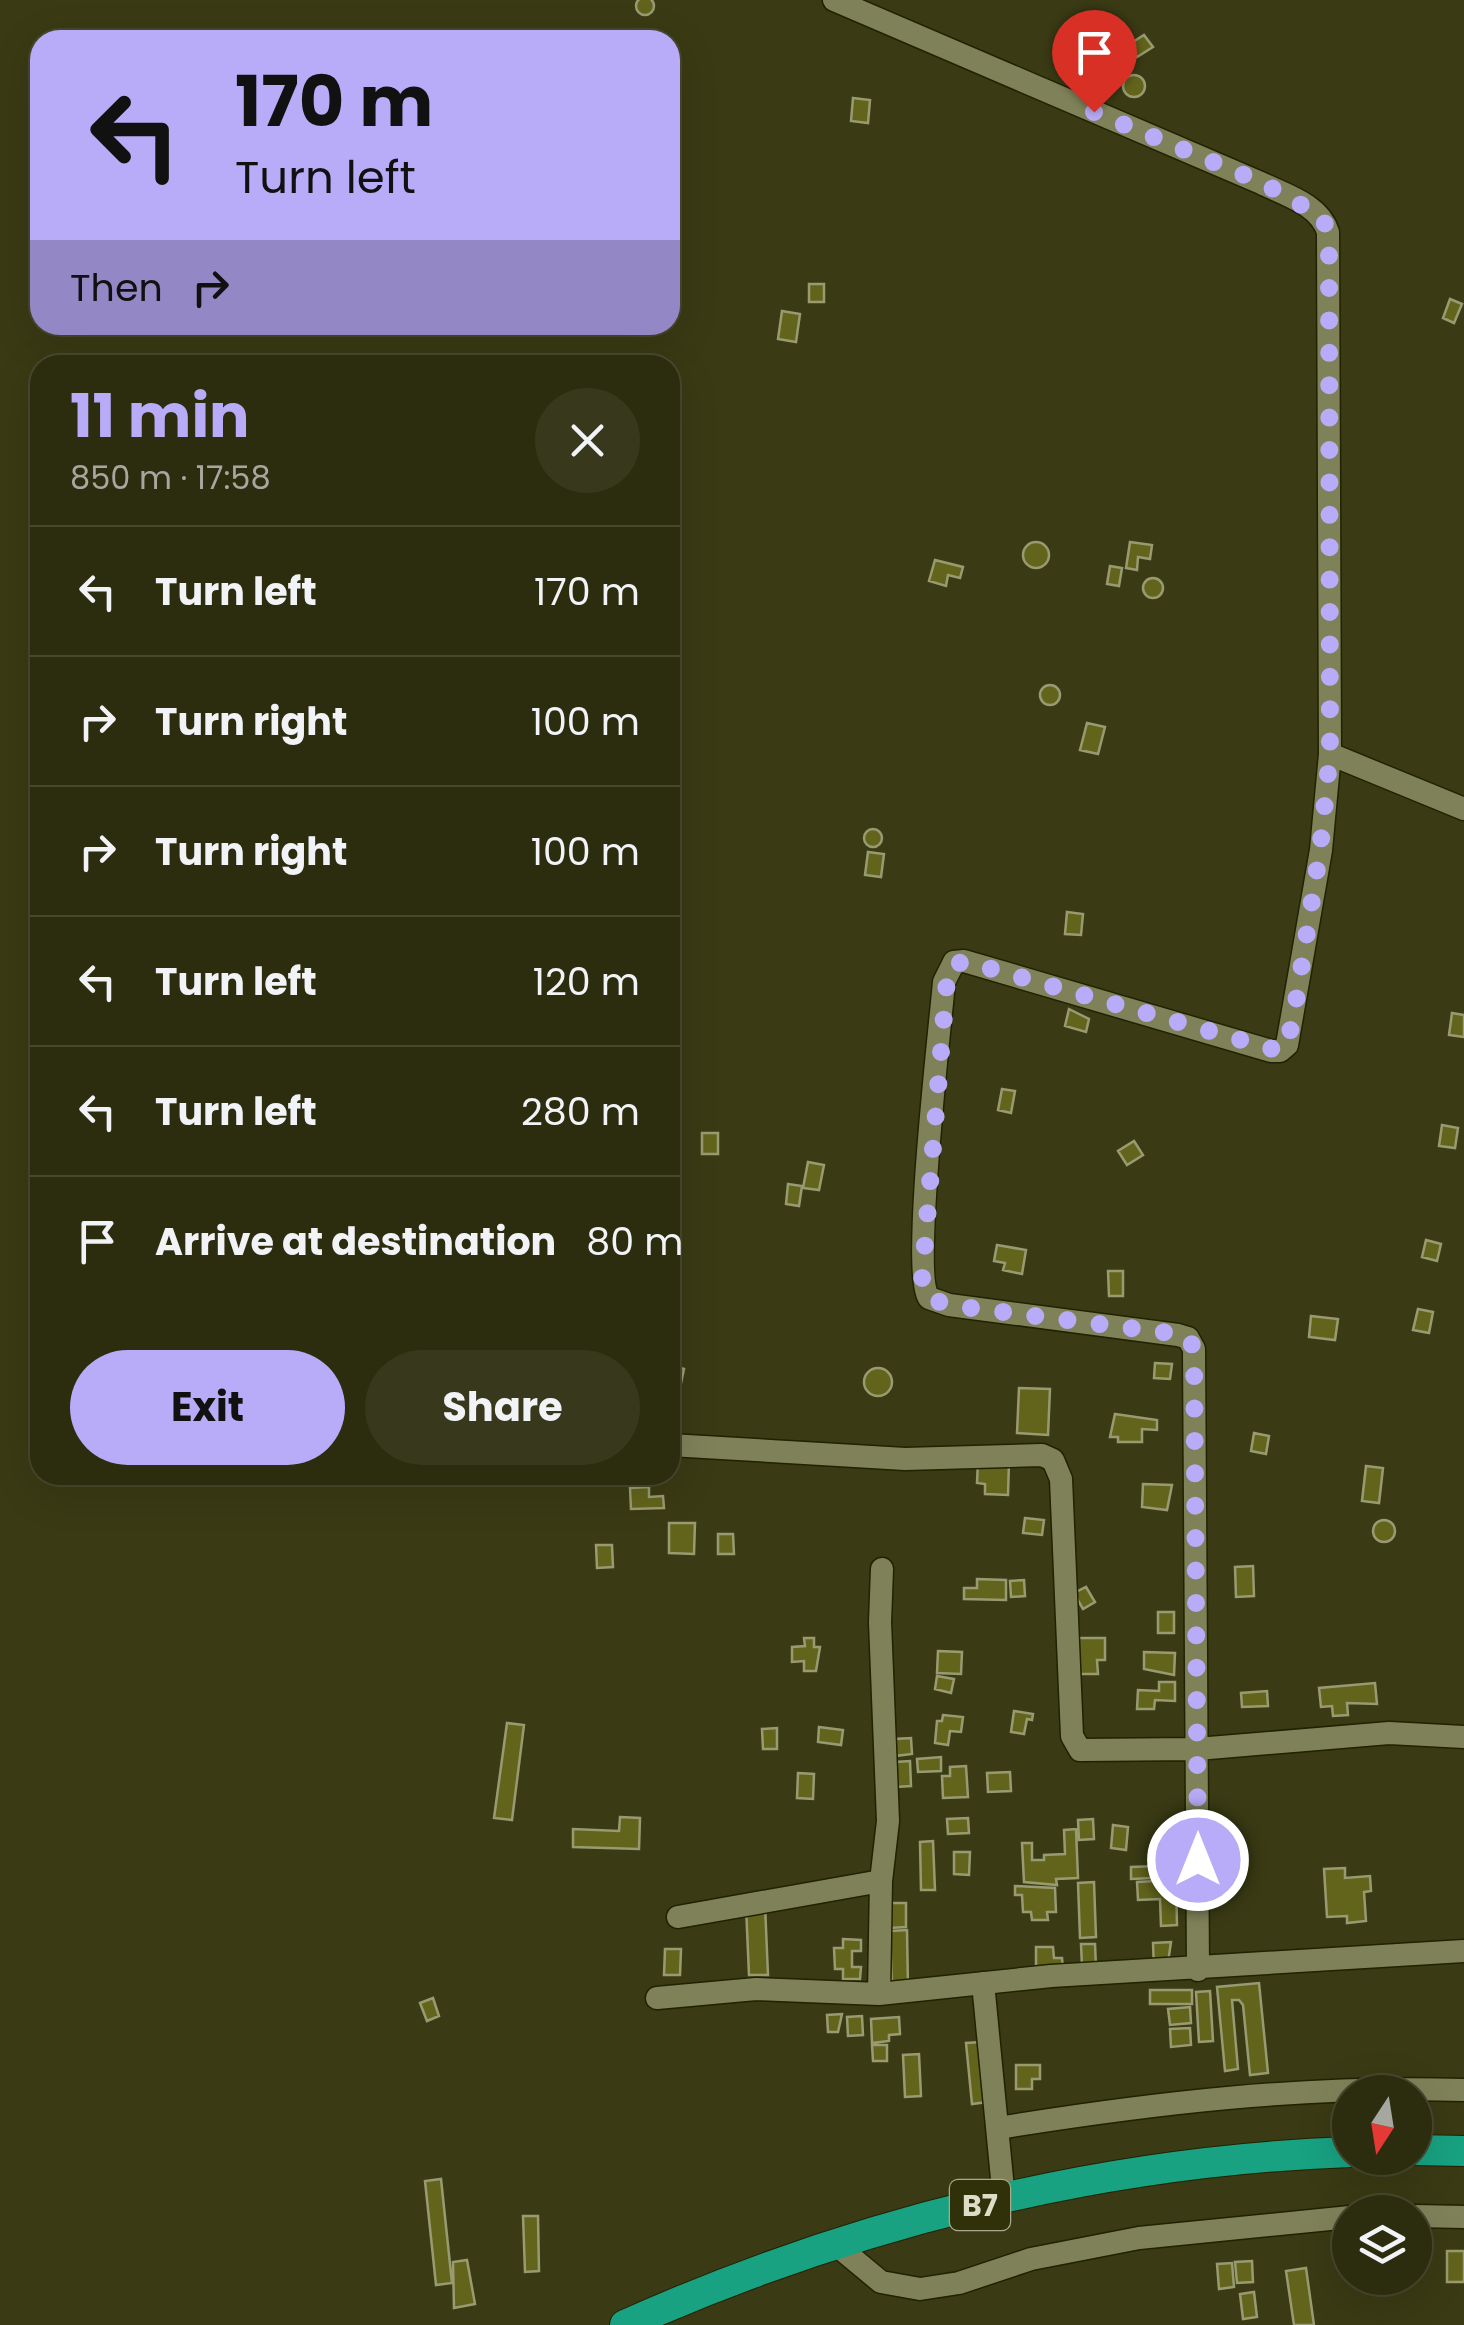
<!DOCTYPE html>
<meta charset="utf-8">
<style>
body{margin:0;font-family:Poppins,sans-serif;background:#38381d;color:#f1f3f6;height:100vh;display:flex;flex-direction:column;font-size:38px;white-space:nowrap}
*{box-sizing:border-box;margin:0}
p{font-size:32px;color:#a6a79e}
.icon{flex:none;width:55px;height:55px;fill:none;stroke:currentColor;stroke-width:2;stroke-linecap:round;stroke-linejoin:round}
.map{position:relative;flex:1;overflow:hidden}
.drawer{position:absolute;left:30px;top:355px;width:650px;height:1130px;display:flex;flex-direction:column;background:#2c2c0f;border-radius:30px;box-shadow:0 10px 40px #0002,0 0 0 2px #48482f}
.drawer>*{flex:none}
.banner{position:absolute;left:30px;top:30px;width:650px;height:305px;border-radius:30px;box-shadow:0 10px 40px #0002,0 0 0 2px #48482f;background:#b8abf7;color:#111;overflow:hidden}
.needle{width:65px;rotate:192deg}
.fabs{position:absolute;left:1332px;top:2075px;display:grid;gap:20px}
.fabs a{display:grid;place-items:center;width:100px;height:100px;border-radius:50%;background:#2c2c0f;box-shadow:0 10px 40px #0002,0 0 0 2px #48482f;font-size:50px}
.pin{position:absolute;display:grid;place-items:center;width:85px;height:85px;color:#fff;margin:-102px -42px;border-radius:50% 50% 50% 0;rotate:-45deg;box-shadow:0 0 10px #0007}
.pin .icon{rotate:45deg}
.me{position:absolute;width:110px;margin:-55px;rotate:0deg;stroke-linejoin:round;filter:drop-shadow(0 0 8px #0008)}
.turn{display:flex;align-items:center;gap:35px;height:210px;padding:0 40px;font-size:45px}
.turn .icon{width:130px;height:130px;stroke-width:2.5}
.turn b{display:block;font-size:70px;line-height:85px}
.then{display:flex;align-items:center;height:95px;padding:0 40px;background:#0003;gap:20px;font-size:38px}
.round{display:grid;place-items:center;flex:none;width:105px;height:105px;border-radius:52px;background:#38381d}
.head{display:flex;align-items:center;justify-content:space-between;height:170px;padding:0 40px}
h1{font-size:60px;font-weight:700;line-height:75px;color:#b8abf7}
.button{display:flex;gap:20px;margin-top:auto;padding:20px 40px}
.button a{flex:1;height:115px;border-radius:60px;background:#b8abf7;color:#111;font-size:40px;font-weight:700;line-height:115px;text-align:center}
.button a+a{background:#38381d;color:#f1f3f6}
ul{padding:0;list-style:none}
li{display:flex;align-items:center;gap:30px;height:130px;padding:0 40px;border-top:2px solid #48482f}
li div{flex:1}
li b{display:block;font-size:38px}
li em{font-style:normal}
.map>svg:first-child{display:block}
.building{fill:#62641c;stroke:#989b71;stroke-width:2.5}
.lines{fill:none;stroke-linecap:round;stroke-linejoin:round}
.minor-casing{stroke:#212200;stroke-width:25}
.highway-casing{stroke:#212200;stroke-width:32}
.minor{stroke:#7f8259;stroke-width:22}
.highway{stroke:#18a282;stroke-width:30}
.route{stroke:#b8abf7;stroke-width:18;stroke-dasharray:0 32.4}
.labels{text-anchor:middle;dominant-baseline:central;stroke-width:10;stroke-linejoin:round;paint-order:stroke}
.shield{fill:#303108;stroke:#a8a98e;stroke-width:2.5}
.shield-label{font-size:30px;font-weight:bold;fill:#dbddc7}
</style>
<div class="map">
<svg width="1464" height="2325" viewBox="0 0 1464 2325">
<rect width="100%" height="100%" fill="#3a3b14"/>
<!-- building -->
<path class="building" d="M636 6a9 9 0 1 1 18 0a9 9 0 1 1-18 0Z
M1144,35L1153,47L1137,57L1128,45Z
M1123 86a11 11 0 1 1 22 0a11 11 0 1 1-22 0Z
M853,98L870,100L868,123L851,121Z
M809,284H824V302H809Z
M1450,299L1462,304L1454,323L1443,318Z
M782,311L800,314L796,342L778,339Z
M1023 555a13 13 0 1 1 26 0a13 13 0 1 1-26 0Z
M1130,542L1152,545L1150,559L1138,557L1137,570L1126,568Z
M935,560L963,567L960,578L948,575L946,586L929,581Z
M1110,566L1122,568L1119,586L1107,584Z
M1143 588a10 10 0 1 1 20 0a10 10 0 1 1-20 0Z
M1040 695a10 10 0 1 1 20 0a10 10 0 1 1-20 0Z
M1087,723L1105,727L1098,754L1080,750Z
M864 838a9 9 0 1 1 18 0a9 9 0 1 1-18 0Z
M868,852L884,854L881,877L865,875Z
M1067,912L1083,914L1081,935L1065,934Z
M1069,1009L1089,1019L1086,1032L1065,1026Z
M1452,1013L1464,1015V1037L1449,1035Z
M1002,1089L1015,1091L1011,1113L998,1110Z
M1442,1125L1458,1128L1455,1148L1439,1146Z
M702,1133H718V1154H702Z
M1134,1141L1143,1155L1127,1165L1118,1151Z
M808,1162L824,1165L819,1190L803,1188Z
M788,1184L802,1186L799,1206L786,1204Z
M1426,1240L1441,1244L1437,1261L1422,1257Z
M997,1245L1026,1250L1022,1274L1003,1270L1005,1263L994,1261Z
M1108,1271H1123V1296H1109Z
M1418,1309L1433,1312L1429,1333L1413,1330Z
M1311,1316L1338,1319L1335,1340L1309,1337Z
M670,1358L674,1359L673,1366L684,1369L680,1388L670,1385Z
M1155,1363L1172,1364L1170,1379L1154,1378Z
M864 1382a14 14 0 1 1 28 0a14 14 0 1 1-28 0Z
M1019,1388L1050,1389L1048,1435L1017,1433Z
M1115,1414L1157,1420V1430L1142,1429V1442H1118V1437H1110Z
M1254,1433L1269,1436L1266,1454L1251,1451Z
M978,1461L1009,1462L1008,1495L985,1494V1484L977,1483Z
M1366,1466L1383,1468L1379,1503L1362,1501Z
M1143,1484L1172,1485L1167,1510L1142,1507Z
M649,1487V1497L663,1496L664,1508L631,1509L630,1488Z
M1025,1518L1044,1520L1042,1535L1023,1533Z
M1373 1531a11 11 0 1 1 22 0a11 11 0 1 1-22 0Z
M669,1523H695L694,1554L669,1553Z
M718,1534H733L734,1554H718Z
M596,1545H612L613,1567L597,1568Z
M1253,1566L1254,1596L1236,1597L1235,1567Z
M977,1579L1006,1580V1600L964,1599V1588H977Z
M1024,1580L1025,1596L1011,1597L1010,1581Z
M1086,1587L1095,1602L1083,1609L1074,1593Z
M1158,1612H1174V1633H1158Z
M804,1638H814V1647H820L816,1671H804V1661L792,1662V1647L805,1646Z
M1071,1638H1105V1660H1097L1098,1674H1079Z
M938,1651L962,1652L961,1674L937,1673Z
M1144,1652L1175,1653L1174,1675L1144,1669Z
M937,1676L954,1679L951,1693L935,1689Z
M1159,1682H1175V1701L1155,1700L1154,1709H1137L1138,1690L1159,1691Z
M1375,1683L1377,1704L1347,1703L1348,1715L1333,1716L1332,1706L1321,1707L1319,1688Z
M1267,1691L1268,1706L1242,1707L1241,1693Z
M1014,1711L1033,1714L1032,1720L1027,1719L1024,1734L1011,1732Z
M943,1715L963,1717L961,1732L950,1731L948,1745L935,1743L937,1721H942Z
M507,1723L524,1725L512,1820L494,1818Z
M819,1727L843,1730L841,1745L818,1742Z
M777,1728V1749H763L762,1729Z
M911,1738L912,1754L895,1756L894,1739Z
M941,1757V1771L918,1772L917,1759Z
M910,1761L911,1786L896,1787L895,1762Z
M966,1766L968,1797L943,1798L942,1776H950V1767Z
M1010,1772L1011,1791L988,1792L987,1773Z
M798,1773L814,1774L813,1799L797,1798Z
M620,1817L640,1818L639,1849L573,1847V1829L619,1831Z
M968,1818L969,1833L948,1834L947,1819Z
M1093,1819L1094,1839L1079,1840L1078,1820Z
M1113,1825L1128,1827L1126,1850L1111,1848Z
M1076,1829L1078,1878L1056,1879L1057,1885L1024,1882L1022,1843H1032V1860H1044V1855L1065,1854L1064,1830Z
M933,1841L935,1890H921L920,1842Z
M954,1852H970L969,1875L954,1874Z
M1176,1853L1177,1877L1131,1879V1867L1157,1866L1156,1854Z
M1345,1868V1878L1370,1876L1371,1891L1364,1892L1366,1921L1347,1923V1916L1327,1917L1324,1869Z
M1176,1880L1177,1925L1161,1926L1160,1899L1138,1900L1137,1882Z
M1094,1882L1096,1937L1080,1938L1078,1883Z
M1015,1886L1055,1888L1056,1912H1047L1048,1920H1032L1031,1912H1023L1022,1895H1015Z
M890,1903H906V1927L890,1928Z
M765,1905L768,1975H749L746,1906Z
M907,1930L908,1988H892L890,1931Z
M843,1939L861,1940V1951H852V1967H861L860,1979H843V1969H835L834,1948H843Z
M1171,1942L1167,1969L1154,1970L1153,1943Z
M1081,1944H1095L1096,1967H1082Z
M1036,1947H1053L1054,1958H1062L1063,1968H1036Z
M665,1949H681L680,1975H664Z
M1259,1983L1268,2073L1250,2075L1243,2005L1239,2000H1232L1238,2069L1225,2071L1217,1987Z
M1150,1990H1192V2004H1150Z
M1210,1991L1213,2041L1199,2042L1196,1992Z
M433,1998L439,2016L427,2021L420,2003Z
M1190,2007L1191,2023L1170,2025L1168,2009Z
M842,2014L838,2032H828L827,2015Z
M862,2016L863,2035L848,2036L847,2017Z
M899,2017L900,2034L889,2035V2041L872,2043L871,2019Z
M1190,2028L1191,2045L1171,2047L1170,2029Z
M981,2042L988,2102L972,2104L966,2043Z
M872,2045H887V2061H873Z
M919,2054L921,2096L905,2097L903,2055Z
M1016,2065H1040V2079H1032V2089H1016Z
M441,2179L452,2283L436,2285L425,2181Z
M523,2216H538L539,2271L525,2272Z
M1447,2251H1464V2282H1447Z
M467,2260L475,2304L454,2308L453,2262Z
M1252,2261L1253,2282L1237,2283L1235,2262Z
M1232,2263L1234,2287L1219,2289L1217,2264Z
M1306,2268L1314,2325H1294L1286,2271Z
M1254,2292L1257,2317L1243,2319L1240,2294Z"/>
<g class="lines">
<!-- minor casing -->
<g class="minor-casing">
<path id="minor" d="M834,0L1261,183C1285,195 1319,204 1328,232L1330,754L1321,850L1287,1045L1280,1051H1271L964,961L954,962L944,982C940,1029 911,1274 929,1298L949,1305L1178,1335L1188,1338L1194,1349L1198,1970
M1330,754L1464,809
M670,1445L905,1459L1042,1455L1053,1460L1061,1479L1072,1736L1080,1750L1197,1749L1389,1733L1464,1737
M678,1917L881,1881
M983,1983L1004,2199
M879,1994L881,1881L888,1821L880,1622L882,1569
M657,1998L756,1989L879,1994L1051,1976L1464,1951
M998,2128C1153,2103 1307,2085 1464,2090
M1415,2216L1464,2217
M834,2243L881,2282L920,2289L959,2283L1031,2259L1139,2238L1350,2217"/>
</g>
<!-- highway casing -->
<g class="highway-casing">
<path id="highway" d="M1415,2150L1464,2151
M625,2325C853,2223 1100,2161 1350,2152"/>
</g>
<!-- minor -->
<use href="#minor" class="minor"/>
<!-- highway -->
<use href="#highway" class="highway"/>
</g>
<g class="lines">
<!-- route -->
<path class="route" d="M1094,112L1261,182L1324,218L1329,252L1330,754L1320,850L1292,1027L1280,1051L964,961L948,968L922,1280L929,1298L948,1305L1178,1334L1188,1338L1194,1348L1198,1860"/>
</g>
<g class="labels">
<!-- shield labels -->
<rect class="shield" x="950" y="2180" width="60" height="50" rx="8"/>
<g class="shield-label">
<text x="980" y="2205">B7</text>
</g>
</g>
</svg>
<div class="fabs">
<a><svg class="needle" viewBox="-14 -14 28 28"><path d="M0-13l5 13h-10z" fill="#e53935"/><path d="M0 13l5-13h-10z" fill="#a6a79e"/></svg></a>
<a><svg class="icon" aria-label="layers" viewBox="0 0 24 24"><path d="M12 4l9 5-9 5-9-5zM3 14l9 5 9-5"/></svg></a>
</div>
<div class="pin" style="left:1094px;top:112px;background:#d93025"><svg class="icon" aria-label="arrive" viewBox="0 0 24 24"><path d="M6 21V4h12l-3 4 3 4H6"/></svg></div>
<svg class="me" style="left:1198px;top:1860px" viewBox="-20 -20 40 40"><circle r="17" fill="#b8abf7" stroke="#fff" stroke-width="3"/><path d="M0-11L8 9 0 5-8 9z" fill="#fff"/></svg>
<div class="banner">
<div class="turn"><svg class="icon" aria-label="left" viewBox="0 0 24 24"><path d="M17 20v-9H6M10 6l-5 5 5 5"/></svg><div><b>170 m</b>Turn left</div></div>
<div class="then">Then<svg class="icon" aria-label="right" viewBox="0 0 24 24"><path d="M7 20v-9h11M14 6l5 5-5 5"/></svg></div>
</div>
<section class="drawer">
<div class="head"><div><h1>11 min</h1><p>850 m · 17:58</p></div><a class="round"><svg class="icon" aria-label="close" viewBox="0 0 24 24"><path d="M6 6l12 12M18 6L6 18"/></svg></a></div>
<ul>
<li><svg class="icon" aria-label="left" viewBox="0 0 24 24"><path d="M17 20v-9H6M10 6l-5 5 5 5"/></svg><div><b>Turn left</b></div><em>170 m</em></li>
<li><svg class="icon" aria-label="right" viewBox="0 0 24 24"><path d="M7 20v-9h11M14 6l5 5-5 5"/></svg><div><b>Turn right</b></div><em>100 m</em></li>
<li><svg class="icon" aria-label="right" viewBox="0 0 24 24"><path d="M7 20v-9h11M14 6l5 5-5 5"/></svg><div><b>Turn right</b></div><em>100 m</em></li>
<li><svg class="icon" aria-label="left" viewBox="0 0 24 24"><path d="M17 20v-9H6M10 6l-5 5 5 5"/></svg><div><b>Turn left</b></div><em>120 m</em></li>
<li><svg class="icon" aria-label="left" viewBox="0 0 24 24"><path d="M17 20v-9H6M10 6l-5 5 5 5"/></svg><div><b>Turn left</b></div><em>280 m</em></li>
<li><svg class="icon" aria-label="arrive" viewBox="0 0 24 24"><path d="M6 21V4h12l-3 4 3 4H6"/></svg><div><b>Arrive at destination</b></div><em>80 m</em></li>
</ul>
<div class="button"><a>Exit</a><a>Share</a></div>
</section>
</div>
